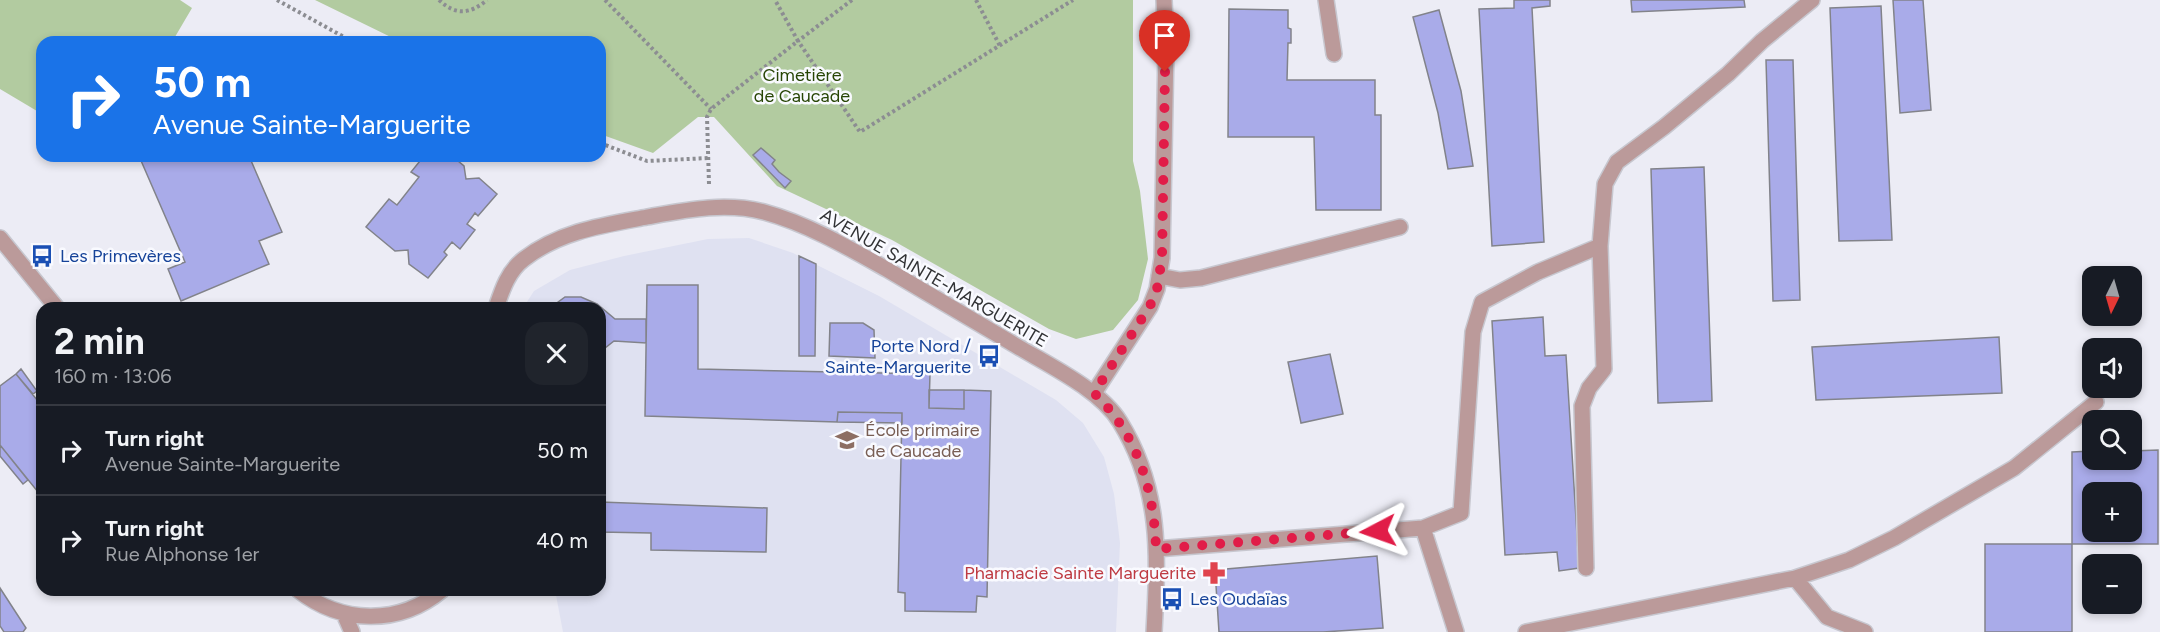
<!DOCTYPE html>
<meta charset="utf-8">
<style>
body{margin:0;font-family:Figtree,sans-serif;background:#20242c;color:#f1f3f6;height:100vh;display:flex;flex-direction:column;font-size:22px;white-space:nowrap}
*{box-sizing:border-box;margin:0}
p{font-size:20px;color:#9ea1a6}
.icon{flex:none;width:33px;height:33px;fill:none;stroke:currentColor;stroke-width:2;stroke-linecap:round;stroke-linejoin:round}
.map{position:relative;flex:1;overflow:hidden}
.panel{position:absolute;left:36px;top:302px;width:570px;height:294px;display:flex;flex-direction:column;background:#171b24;border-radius:18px;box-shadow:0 3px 9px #0003}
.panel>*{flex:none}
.banner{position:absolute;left:36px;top:36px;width:570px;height:126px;border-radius:18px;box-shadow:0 3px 9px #0003;background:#1a73e8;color:#fff;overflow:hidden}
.needle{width:39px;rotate:185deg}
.tools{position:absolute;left:2082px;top:266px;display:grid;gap:12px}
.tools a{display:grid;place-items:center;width:60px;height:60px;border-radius:12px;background:#171b24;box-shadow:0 3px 9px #0003;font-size:30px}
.pin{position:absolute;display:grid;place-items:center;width:51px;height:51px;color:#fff;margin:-62px -26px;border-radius:50% 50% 50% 0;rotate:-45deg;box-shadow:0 0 6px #0007}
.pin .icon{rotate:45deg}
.me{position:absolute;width:66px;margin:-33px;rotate:266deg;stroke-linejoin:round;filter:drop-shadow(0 0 4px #0008)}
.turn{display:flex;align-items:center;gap:21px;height:126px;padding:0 18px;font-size:27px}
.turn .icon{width:78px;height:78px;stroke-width:2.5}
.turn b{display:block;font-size:42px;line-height:51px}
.round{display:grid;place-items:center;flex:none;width:63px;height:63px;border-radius:18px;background:#20242c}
.headline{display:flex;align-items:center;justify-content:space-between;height:102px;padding:0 18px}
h1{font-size:36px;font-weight:700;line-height:45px}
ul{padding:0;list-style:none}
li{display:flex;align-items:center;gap:18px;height:90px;padding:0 18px;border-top:2px solid #363941}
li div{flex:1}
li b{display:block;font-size:22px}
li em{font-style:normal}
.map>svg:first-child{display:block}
.built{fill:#dfe1f1}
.green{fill:#b2cba0}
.building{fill:#a9abe9;stroke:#82838a;stroke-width:1.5;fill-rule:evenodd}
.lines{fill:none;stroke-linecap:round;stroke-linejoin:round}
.minor-casing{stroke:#c7c7cf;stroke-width:18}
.path{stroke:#8c8d92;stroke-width:4;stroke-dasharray:3 3;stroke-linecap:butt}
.minor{stroke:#bb9a9a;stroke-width:15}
.route{stroke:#e11d48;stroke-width:10;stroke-dasharray:0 18}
.labels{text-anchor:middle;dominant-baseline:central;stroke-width:5;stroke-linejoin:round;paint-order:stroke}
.park-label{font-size:18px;fill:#274505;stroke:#f9faff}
.transit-label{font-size:18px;fill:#164399;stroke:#f9faff;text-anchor:start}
.street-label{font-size:18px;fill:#313235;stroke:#f9faff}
.education-label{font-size:18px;fill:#785e54;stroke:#f9faff;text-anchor:start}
.health-label{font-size:18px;fill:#be3a42;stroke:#f9faff;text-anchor:end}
</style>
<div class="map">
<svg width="2160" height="632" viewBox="0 0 2160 632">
<rect width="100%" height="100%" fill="#ececf5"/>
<!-- built -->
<path class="built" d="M749,238L793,253L879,296L1056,400L1083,423L1104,457L1114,494L1120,543L1116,632H563L555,590H600V308H523L534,291L570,270L624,256L708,239Z"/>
<!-- green -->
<path class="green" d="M0,0H180L192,8L172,42H42V114L0,89Z
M315,0H1133V161L1140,191L1148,259L1138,300L1113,330L1076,339L1049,329L892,240L777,186L714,117H698L653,153L600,134V42H401Z"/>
<!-- building -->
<path class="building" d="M1514,0H1550V6L1532,8L1544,242L1492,246L1479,9L1514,8Z
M1631,0H1744L1745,7L1632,12Z
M1893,0H1923L1931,110L1900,113Z
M1881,6L1892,240L1839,241L1830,8Z
M1229,9L1288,10V28L1291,29V43H1288L1287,80H1375V115H1381V210H1316L1314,137H1228Z
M1439,10L1461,91L1473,166L1448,169L1438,113L1413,17Z
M1766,60H1793L1800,300L1773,301Z
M761,148L775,160L772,164L779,172L791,181L785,188L753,155Z
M139,156H249L282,232L259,241L269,264L181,301L168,269L185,262Z
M424,156H452L464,166L466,179L479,178L497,194L478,216L475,213L467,224L475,230L460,249L452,242L444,252L447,255L428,278L409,264L408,250L395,251L366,227L389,199L397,205L419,177L411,172Z
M1704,167L1712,401L1658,403L1651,169Z
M799,256L816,264L815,356H799Z
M647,285H698V369L930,374L929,408L964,409V390L991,391L987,597L977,596L976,612L905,611V593L898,592L902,413L838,412L837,422L645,416Z
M565,297H581L597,304L615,319H646V343L614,341L600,352V308H550Z
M1543,317L1545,356L1566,355L1579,568L1559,571L1557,552L1505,555L1492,321Z
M830,323H863L874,330L875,358L829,356Z
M1999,337L2002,393L1816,400L1812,347Z
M1330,354L1343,414L1301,423L1288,362Z
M21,369L37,391L33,394L16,374Z
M16,374L42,406V497L0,445V386Z
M929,390H964V409L929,408Z
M838,412L902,413V423L837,422Z
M0,445L28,480L23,484L0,456Z
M2158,450V544H2072V452L2092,451V459H2132V451ZM2092,492H2132V531H2092Z
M600,502L767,508L766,552L651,550V533L600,532Z
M1985,544H2072V632H1985Z
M1377,556L1383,628L1323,632H1219L1215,570Z
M0,588L26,628L23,632H4L0,626Z"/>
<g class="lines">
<!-- minor casing -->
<g class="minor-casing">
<path id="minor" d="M1326,0L1334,54
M0,238L57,308
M1159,276L1180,280L1201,278L1400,227
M496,308C502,290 508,271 524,259C560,231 604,225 647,217C686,210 725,202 764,212C808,224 849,248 888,270C929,294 969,318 1010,342C1044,363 1099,388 1120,422C1162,490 1158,556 1154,632
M1094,393L1150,307L1157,289L1162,258L1166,49L1164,0
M1423,528L1456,632
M1156,549L1423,528L1461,513L1473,332L1482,302L1538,272L1600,246L1605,184L1617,162L1664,127L1728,74L1762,41L1812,0
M1586,568L1582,406L1589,388L1604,369L1600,246
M1795,578L1827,617L1865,632
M298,590C341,624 399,626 442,590
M344,614L352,632
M1526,632L1795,578L1849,560L1894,538L2014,468L2096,402"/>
</g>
<!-- path -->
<path class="path" d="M277,0L353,42
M439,0C456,16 470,14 487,0
M605,0L711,109
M852,0L798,41L860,132L1073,0
M976,0L1000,46
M600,143L647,161L709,158
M709,184L707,117L711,109L798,41L775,0"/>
<!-- minor -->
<use href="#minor" class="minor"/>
</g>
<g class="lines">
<!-- route -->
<path class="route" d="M1165,72L1162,258L1157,289L1150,306L1094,393C1138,435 1154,490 1156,549L1378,531"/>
</g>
<!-- icons -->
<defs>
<g id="bus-bare" transform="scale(1.8)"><path d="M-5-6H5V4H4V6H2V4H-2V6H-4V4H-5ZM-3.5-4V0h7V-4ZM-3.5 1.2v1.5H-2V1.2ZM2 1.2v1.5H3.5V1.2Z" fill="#1a4fb4" stroke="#f9faff" stroke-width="2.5" paint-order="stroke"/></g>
<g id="school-bare" transform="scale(1.8)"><path d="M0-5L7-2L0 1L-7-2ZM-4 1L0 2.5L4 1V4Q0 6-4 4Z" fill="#8d6e63" stroke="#f9faff" stroke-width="2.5" paint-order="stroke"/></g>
<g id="pharmacy-bare" transform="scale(1.8)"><path d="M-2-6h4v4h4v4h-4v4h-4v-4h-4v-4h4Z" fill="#e0444e" stroke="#f9faff" stroke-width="2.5" paint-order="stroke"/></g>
</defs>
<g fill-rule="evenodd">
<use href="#bus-bare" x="42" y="256"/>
<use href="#bus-bare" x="989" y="356"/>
<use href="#school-bare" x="847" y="440"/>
<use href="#pharmacy-bare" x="1214" y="573"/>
<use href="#bus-bare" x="1172" y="599"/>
</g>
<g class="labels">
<!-- park labels -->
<g class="park-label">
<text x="802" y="75">Cimetière<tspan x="802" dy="21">de Caucade</tspan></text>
</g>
<!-- transit labels -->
<g class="transit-label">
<text x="60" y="256">Les Primevères</text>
<text x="971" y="346" text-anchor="end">Porte Nord /<tspan x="971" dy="21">Sainte-Marguerite</tspan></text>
<text x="1190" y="599">Les Oudaïas</text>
</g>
<!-- street labels -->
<g class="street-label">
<text transform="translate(934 278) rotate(30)">AVENUE SAINTE-MARGUERITE</text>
</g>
<!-- education labels -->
<g class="education-label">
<text x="865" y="430">École primaire<tspan x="865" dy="21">de Caucade</tspan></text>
</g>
<!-- health labels -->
<g class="health-label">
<text x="1196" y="573">Pharmacie Sainte Marguerite</text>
</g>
</g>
</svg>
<div class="tools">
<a><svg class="needle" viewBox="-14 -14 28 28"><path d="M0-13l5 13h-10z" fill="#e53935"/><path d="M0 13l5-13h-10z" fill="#9ea1a6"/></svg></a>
<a><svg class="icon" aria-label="sound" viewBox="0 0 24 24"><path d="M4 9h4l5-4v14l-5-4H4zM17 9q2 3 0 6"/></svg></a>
<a><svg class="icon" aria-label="search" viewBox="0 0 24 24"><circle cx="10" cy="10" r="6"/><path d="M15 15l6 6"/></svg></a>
<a>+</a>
<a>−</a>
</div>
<div class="pin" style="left:1165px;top:72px;background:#d93025"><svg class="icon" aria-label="arrive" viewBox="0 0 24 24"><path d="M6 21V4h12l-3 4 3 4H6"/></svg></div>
<svg class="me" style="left:1378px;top:531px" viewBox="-20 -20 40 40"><path d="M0-17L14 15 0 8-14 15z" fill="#e11d48" stroke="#fff" stroke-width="4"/></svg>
<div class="banner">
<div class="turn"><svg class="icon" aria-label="right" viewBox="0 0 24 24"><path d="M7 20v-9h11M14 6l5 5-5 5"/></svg><div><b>50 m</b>Avenue Sainte-Marguerite</div></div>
</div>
<section class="panel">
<div class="headline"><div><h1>2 min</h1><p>160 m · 13:06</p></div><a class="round"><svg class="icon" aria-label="close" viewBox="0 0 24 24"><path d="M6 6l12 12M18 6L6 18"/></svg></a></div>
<ul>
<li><svg class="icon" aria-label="right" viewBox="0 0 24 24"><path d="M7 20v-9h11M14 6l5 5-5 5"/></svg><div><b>Turn right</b><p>Avenue Sainte-Marguerite</p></div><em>50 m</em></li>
<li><svg class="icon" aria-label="right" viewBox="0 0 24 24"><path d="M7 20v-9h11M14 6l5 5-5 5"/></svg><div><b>Turn right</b><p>Rue Alphonse 1er</p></div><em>40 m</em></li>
</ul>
</section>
</div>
